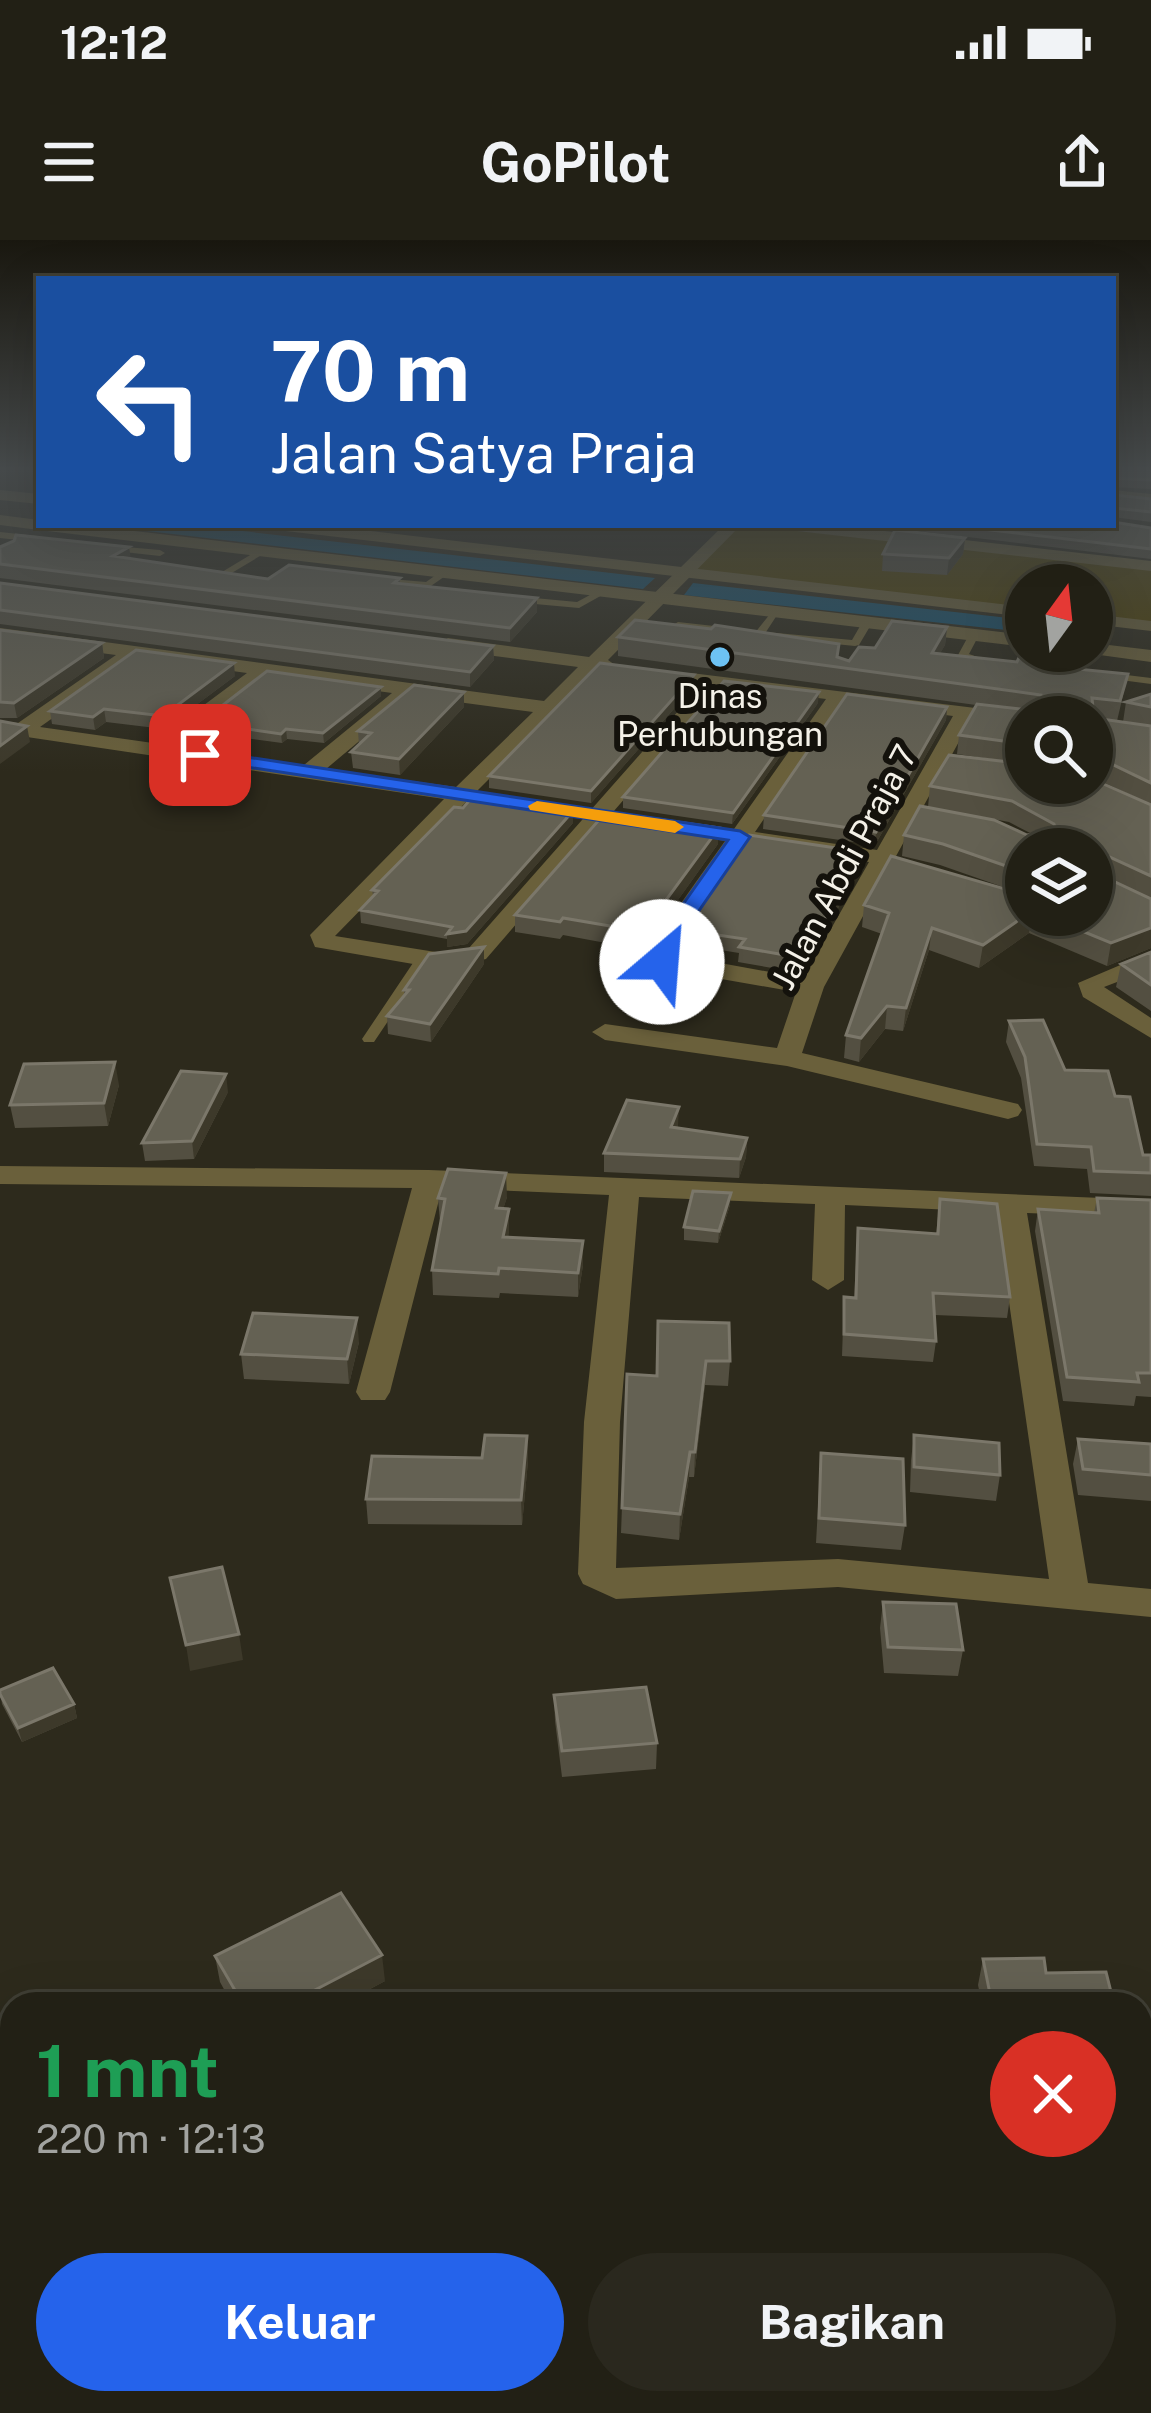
<!DOCTYPE html>
<html lang="id">
<meta charset="utf-8">
<style>
body{margin:0;font-family:"Public Sans",sans-serif;background:#2a281e;color:#f1f3f6;height:100vh;display:flex;flex-direction:column;font-size:45px;white-space:nowrap}
*{box-sizing:border-box;margin:0}
p{font-size:39px;color:#a2a3a0}
.icon{flex:none;width:66px;height:66px;fill:none;stroke:currentColor;stroke-width:2;stroke-linecap:round;stroke-linejoin:round}
.map{position:relative;flex:1;overflow:hidden}
.panel{position:absolute;left:0px;top:1752px;width:1152px;height:423px;display:flex;flex-direction:column;background:#222015;border-radius:36px 36px 0 0;box-shadow:0 12px 48px #0002,0 0 0 3px #3f3e34}
.panel>*{flex:none}
.guide{position:absolute;left:36px;top:36px;width:1080px;height:252px;border-radius:0px;box-shadow:0 12px 48px #0002,0 0 0 3px #3f3e34;background:#1a4fa0;color:#fff;overflow:hidden}
.needle{width:78px;rotate:15deg}
.tools{position:absolute;left:1005px;top:324px;display:grid;gap:24px}
.tools a{display:grid;place-items:center;width:108px;height:108px;border-radius:50%;background:#222015;box-shadow:0 12px 48px #0002,0 0 0 3px #3f3e34;font-size:60px}
.pin{position:absolute;display:grid;place-items:center;width:102px;height:102px;color:#fff;margin:-51px;border-radius:24px;box-shadow:0 6px 18px #0006}
.me{position:absolute;width:132px;margin:-66px;rotate:27deg;stroke-linejoin:round;filter:drop-shadow(0 0 9px #0008)}
.turn{display:flex;align-items:center;gap:42px;height:252px;padding:0 36px;font-size:54px}
.turn .icon{width:156px;height:156px;stroke-width:2.5}
.turn b{display:block;font-size:84px;line-height:102px}
.round{display:grid;place-items:center;flex:none;width:126px;height:126px;border-radius:63px;background:#2a281e}
.overview{display:flex;align-items:center;justify-content:space-between;height:204px;padding:0 36px}
h1{font-size:72px;font-weight:700;line-height:90px;color:#1e9e55}
.button{display:flex;gap:24px;margin-top:auto;padding:24px 36px}
.button a{flex:1;height:138px;border-radius:72px;background:#2563eb;color:#fff;font-size:48px;font-weight:700;line-height:138px;text-align:center}
.button a+a{background:#2a281e;color:#f1f3f6}
.status{display:flex;justify-content:space-between;align-items:center;height:84px;padding:0 60px;background:#222015;direction:ltr}
.status svg{height:33px;fill:currentColor}
header{display:flex;justify-content:space-between;align-items:center;height:156px;padding:0 36px;background:#222015;font-size:54px;font-weight:700}
.map>svg:first-child{display:block}
.green{fill:#4e4106}
.water{fill:#17506c}
.lines{fill:none;stroke-linecap:round;stroke-linejoin:round}
.service{fill:#6a603b;fill-rule:evenodd}
.minor{fill:#6a603b;fill-rule:evenodd}
.tertiary{fill:#6a603b;fill-rule:evenodd}
.wall{fill:#534f41;fill-rule:evenodd}
.shaded-wall{fill:#3d392a}
.building{fill:#646153;stroke:#7b776a;stroke-width:3}
.route{fill:#2563eb;stroke:#184099;stroke-width:3}
.slow{fill:#f59e0b}
.poi-dot{fill:#6dc2f3;stroke:#14120c;stroke-width:4.5}
.labels{text-anchor:middle;dominant-baseline:central;stroke-width:12;stroke-linejoin:round;paint-order:stroke}
.far-poi-label{font-size:33px;fill:#f4f1e8;stroke:#14120c}
.far-street-label{font-size:33px;fill:#f4f1e8;stroke:#14120c}
</style>
<div class="status"><b>12:12</b><svg viewBox="0 0 49 12"><path d="M0 12V9h3v3zM5 12V6h3v6zM10 12V3h3v9zM15 12V0h3v12zM26 1h20v11H26zM47 4h2v5h-2z"/></svg></div>
<header><svg class="icon" aria-label="menu" viewBox="0 0 24 24"><path d="M4 6h16M4 12h16M4 18h16"/></svg>GoPilot<svg class="icon" aria-label="share" viewBox="0 0 24 24"><path d="M12 15V3M7 8l5-5 5 5M5 13v7h14v-7"/></svg></header>
<div class="map">
<svg width="1151" height="2173" viewBox="0 0 1151 2173">
<rect width="100%" height="100%" fill="#2d2a1c"/>
<!-- green -->
<path class="green" d="M740,285L1151,328V384L1092,377V345H1026V370L689,332Z"/>
<!-- water -->
<path class="water" d="M96,285H189L655,338L643,349Z
M693,343L1026,380V392L684,355Z"/>
<g class="lines">
<!-- service -->
<path class="service" d="M0,292L37,296L41,299L37,302L0,298Z
M103,305L160,310L165,313L160,316L106,310Z
M262,308L265,313L220,340L212,338Z
M443,330L451,332L428,348L373,341L378,338L426,342Z
M601,349L604,350V354L579,368L513,362L508,359L513,356L577,362Z
M774,369L779,372L766,392L852,400L863,381L872,383L859,405L855,406L755,396L754,394Z
M678,382L732,388L737,391L732,394L674,387L673,385Z
M970,393L979,395L969,414L989,421V425H981L958,415Z
M1102,432L1151,438V444L1098,437L1097,435Z
M422,716L429,720L376,799L374,802H364L362,799L417,717Z"/>
<!-- minor -->
<path class="minor" d="M1113,250L1151,254V264L1113,260Z
M724,285H741L608,420L615,425L612,429L598,430L477,551L487,557L484,562H466L335,696L442,713L469,708L703,443L691,441V433L1033,475L1026,477V485L972,478L824,747L802,813L1018,864L1022,870L1018,876L1008,879L787,826L605,800L592,792L605,784L777,808L796,752L653,727L645,714L725,601L668,592V582L734,589L826,459L722,446L486,719L442,729L315,707L310,695L444,559L0,493V481L18,483L116,415L0,400V388L544,461L578,427L448,410L439,404L448,398L589,417ZM137,418L247,433L153,503L40,487ZM267,436L392,453L304,525L175,507ZM413,456L533,472L456,547L326,529ZM844,462L953,476L877,610L755,592ZM746,604L869,622L803,738L671,714Z
M780,285H831L1151,321V331L788,290Z
M1151,712V729L1104,747L1151,778V798L1083,757L1078,743Z
M0,926L429,930L1151,960V978L1027,973L1088,1343L1151,1349V1377L838,1347L616,1359L583,1344L578,1334L584,1182L609,955L442,948L390,1152L385,1160H361L356,1152L412,948L0,944ZM639,957L815,964L812,1040L828,1050L844,1040L845,965L996,972L1049,1339L838,1319L616,1328L620,1182Z
M520,2163H578L574,2173H516Z
M982,2163H1048L1052,2173H986Z"/>
<!-- tertiary -->
<path class="tertiary" d="M0,250L39,254V264L0,260Z
M0,275L39,280V285H83L1026,395V407L39,290L0,285Z
M269,285H319L1026,367V377L277,290Z
M1092,374L1151,381V391L1092,384Z
M1092,403L1151,410V422L1085,413L1092,411Z"/>
</g>
<!-- wall -->
<path class="wall" d="M1113,228L1151,230V249L1113,247Z
M1113,249L1114,255L1151,259V282L1113,277Z
M869,285H1113L1151,288V319Z
M965,298L963,314L947,335L882,331L883,314Z
M0,307L130,319L268,339L400,338V344L537,372L510,402L0,338Z
M0,343L493,406L494,420L470,447L0,384Z
M947,387L945,405L940,413L1128,434L1117,481L1123,482L1126,462L1151,454V708L1107,726L1029,693L979,728L929,710L903,791L885,789L859,822L844,818L846,795L882,694L862,687L864,665L1023,654L940,625L902,616L904,595L1032,594L1009,582L928,567L930,546L998,520L957,514L959,495L976,465L618,416V397L838,417L849,421L875,408ZM1026,477H1092V537L1148,563L1026,543ZM1026,609H1092V675H1026Z
M0,390L102,403L104,418L17,478H0Z
M694,435V446L591,563L489,548V536Z
M235,436L164,489L106,482L95,490L52,484L50,471Z
M381,447V456L324,503L287,499L282,503L202,492L201,482Z
M818,463L732,584L623,568V557Z
M464,467L400,535L353,528L351,512L359,505L358,491Z
M947,467L946,480L875,605L763,589L764,575Z
M573,583L467,704L447,707V699L361,683L360,670L373,656L372,650Z
M718,604L650,699L638,709L563,695L560,699L515,692V675Z
M862,626L801,733L738,722L739,713L683,704L684,690Z
M1151,712V771L1116,747L1121,724Z
M484,724L431,802L388,794L387,776L404,756V750Z
M1009,781L1065,830L1115,856L1143,915H1151V956L1090,953L1087,929L1034,926L1021,838L1006,802Z
M119,845L108,886L15,888L10,865Z
M228,852L194,919L145,921L142,903Z
M678,886L677,888L747,898L746,917L739,938L604,932V913Z
M507,957L503,969H509L508,997L583,1025L578,1057L500,1053L499,1058L433,1055L432,1030L440,982L438,958Z
M1097,958L1151,960V1157L1136,1156L1134,1166L1063,1161L1035,991L1038,969L1094,973Z
M940,959L1010,1057L1007,1078L935,1075L936,1101L933,1122L842,1116L844,1057L854,1058L858,988L936,994Z
M730,965L718,1003L684,1000V987Z
M658,1081L730,1121L728,1146L705,1145L694,1237H689L679,1300L621,1293L627,1134L656,1136Z
M359,1102L349,1144L244,1139L241,1114Z
M914,1195L1000,1235L996,1261L910,1252L911,1220Z
M527,1196L528,1221L522,1285L368,1284L366,1259L482,1218Z
M1078,1199L1151,1204V1261L1078,1255L1073,1224Z
M821,1213L905,1285L901,1310L816,1303Z
M883,1362L963,1410L958,1436L884,1433L880,1388Z
M0,1450L74,1464L77,1478L22,1502L2,1464Z
M554,1455L657,1503L656,1529L562,1537L555,1481Z
M215,1716L385,1741L342,1764H232L220,1742Z
M983,1719L1046,1733L1114,1764H982L978,1745Z"/>
<!-- shaded-wall -->
<path class="shaded-wall" d="M965,298L963,314L947,335L949,318Z
M129,307L131,320L113,316Z
M537,358V372L510,402V388Z
M947,387L945,405L930,431L932,413Z
M102,403L104,418L17,478L14,463Z
M493,406L494,420L470,447V432Z
M234,423L235,436L164,489L163,476Z
M694,435V446L591,563V551Z
M381,447V456L324,503L323,493Z
M464,452V467L400,535L399,519Z
M819,452L818,463L732,584L733,573Z
M947,467L946,480L875,605L876,592Z
M104,469L106,482L95,490L93,477Z
M27,486L30,502L0,524V506Z
M286,489L287,499L282,503L281,494Z
M573,571V583L467,704L447,707V694Z
M719,588L718,604L650,699L638,709L639,691Z
M863,612L862,626L801,733L802,718Z
M1026,675H1032L1029,693L979,728L983,705Z
M932,688L929,710L903,791L906,768Z
M1151,688V708L1107,726L1111,703Z
M484,707V724L431,802L430,784Z
M887,766L885,789L859,822L861,798Z
M115,822L119,845L108,886L104,863Z
M226,834L228,852L194,919L192,901Z
M679,867L678,886L670,907L671,887Z
M747,898L746,917L739,938L740,919Z
M506,933L507,957L496,992V968Z
M731,953L730,965L718,1003L719,991Z
M509,969V993L504,1021L503,997Z
M583,1001V1025L578,1057V1033Z
M357,1078L359,1102L349,1144L347,1119Z
M706,1121L705,1145L694,1237L695,1212Z
M527,1196L528,1221L522,1285L521,1260Z
M690,1212L689,1237L679,1300L680,1274Z
M239,1394L243,1420L190,1431L186,1405Z
M74,1464L77,1478L22,1502L18,1488Z
M382,1715L385,1741L342,1764H288Z"/>
<!-- building -->
<path class="building" d="M1113,228H1145L1151,230V240L1113,238Z
M1113,249L1114,255L1151,259V272L1113,268Z
M1113,282L1151,288V309L948,285H1113Z
M895,290L965,298L949,318L883,314Z
M16,295L129,307L113,316L268,339L289,325L400,338L394,343L537,358L510,388L0,324V307L14,301Z
M0,343L493,406L470,432L0,370Z
M635,380L711,389L715,385L839,404L837,417L849,421L859,407L875,408L892,381L947,387L932,413L1017,422L1020,415L1060,419L1057,427L1128,434L1120,461L1092,458L1094,478L1151,486V543L1097,517H1092V477H1026V504L959,495L977,464L1028,470L1041,461V455L618,397Z
M0,390L102,403L14,463L0,462Z
M136,410L234,423L163,476L104,469L93,477L50,471Z
M600,423L694,435L591,551L489,536Z
M267,431L381,447L323,493L286,489L281,494L201,482Z
M724,441L819,452L733,573L623,557Z
M414,445L464,452L399,519L351,512L371,493L358,491Z
M847,454L947,467L876,592L764,575Z
M1151,454V467L1126,462Z
M0,481L27,486L0,506Z
M949,515L1026,524V543H1092V539L1151,565V636L1092,609L1094,632L1151,659V688L1111,703L1043,675H1075L1082,678L1092,675V673L1100,668L1092,663V609H1026V633L943,604L904,595L920,566L994,580L1027,595L1056,591L1054,584L1012,561L930,546Z
M473,556L573,571L466,691L447,694L452,687L360,670L378,651L372,650L454,567L463,568Z
M606,572L719,588L650,682L639,691L563,678L560,682L515,675Z
M749,595L863,612L802,718L739,707L745,699L684,690Z
M891,616L1026,655V675L983,705L932,688L906,768L887,766L861,798L846,795L889,673L864,665Z
M484,707L430,784L387,776L409,750H404L429,714Z
M1151,712V745L1121,724Z
M1043,780L1065,830L1108,831L1115,856L1130,857L1143,915H1151V933L1094,931L1091,907L1037,904L1025,817L1009,781Z
M115,822L104,863L10,865L24,824Z
M181,831L226,834L192,901L142,903Z
M627,860L679,867L671,887L747,898L740,919L604,913Z
M448,929L506,933L496,968L509,969L503,997L583,1001L578,1033L499,1028L498,1034L432,1030L445,959L438,958Z
M693,951L731,953L719,991L684,987Z
M1097,958L1151,960V1133H1137L1139,1142L1067,1137L1038,969L1099,973Z
M940,959L997,964L1010,1057L933,1053L936,1101L844,1094V1057L856,1058L858,988L938,994Z
M253,1073L357,1078L347,1119L241,1114Z
M658,1081L729,1083L730,1121H706L695,1212H690L680,1274L622,1268L627,1134L657,1136Z
M485,1195L527,1196L521,1260L366,1259L372,1216L482,1218Z
M914,1195L999,1203L1000,1235L914,1227Z
M1078,1199L1151,1204V1235L1083,1229Z
M821,1213L903,1219L905,1285L819,1278Z
M222,1327L239,1394L186,1405L170,1338Z
M883,1362L956,1364L963,1410L888,1407Z
M53,1428L74,1464L18,1488L0,1454V1450Z
M646,1447L657,1503L562,1511L554,1455Z
M341,1653L382,1715L288,1764H243L215,1716Z
M1044,1718L1046,1733L1106,1732L1114,1764H992L983,1719Z"/>
<!-- sky -->
<linearGradient id="sky" x2="0" y2="1"><stop stop-color="#19170f"/><stop offset="0.43" stop-color="#464a4b"/><stop offset="1" stop-color="#464a4b" stop-opacity="0"/></linearGradient>
<rect width="1151" height="532" fill="url(#sky)"/>
<!-- route -->
<path class="route" d="M200,510L740,591L750,597L669,714L672,722L662,728L654,727L648,714L728,600L194,519L192,515Z"/>
<!-- slow -->
<path class="slow" d="M537,561L675,581L684,587L675,593L530,570L528,566Z"/>
<!-- markers -->
<circle class="poi-dot" cx="720" cy="417" r="12"/>
<g class="labels">
<!-- far-poi labels -->
<g class="far-poi-label">
<text x="720" y="456">Dinas<tspan x="720" dy="38">Perhubungan</tspan></text>
</g>
<!-- far-street labels -->
<g class="far-street-label">
<text transform="translate(844 627) rotate(-62)">Jalan Abdi Praja 7</text>
</g>
</g>
</svg>
<div class="tools">
<a><svg class="needle" viewBox="-14 -14 28 28"><path d="M0-13l5 13h-10z" fill="#e53935"/><path d="M0 13l5-13h-10z" fill="#a2a3a0"/></svg></a>
<a><svg class="icon" aria-label="search" viewBox="0 0 24 24"><circle cx="10" cy="10" r="6"/><path d="M15 15l6 6"/></svg></a>
<a><svg class="icon" aria-label="layers" viewBox="0 0 24 24"><path d="M12 4l9 5-9 5-9-5zM3 14l9 5 9-5"/></svg></a>
</div>
<div class="pin" style="left:200px;top:515px;background:#d93025"><svg class="icon" aria-label="arrive" viewBox="0 0 24 24"><path d="M6 21V4h12l-3 4 3 4H6"/></svg></div>
<svg class="me" style="left:662px;top:722px" viewBox="-20 -20 40 40"><circle r="19" fill="#fff"/><path d="M0-13L10 11 0 6-10 11z" fill="#2563eb"/></svg>
<div class="guide">
<div class="turn"><svg class="icon" aria-label="left" viewBox="0 0 24 24"><path d="M17 20v-9H6M10 6l-5 5 5 5"/></svg><div><b>70 m</b>Jalan Satya Praja</div></div>
</div>
<section class="panel">
<div class="overview"><div><h1>1 mnt</h1><p>220 m · 12:13</p></div><a class="round" style="background:#d93025;color:#fff"><svg class="icon" aria-label="close" viewBox="0 0 24 24"><path d="M6 6l12 12M18 6L6 18"/></svg></a></div>
<div class="button"><a>Keluar</a><a>Bagikan</a></div>
</section>
</div>
